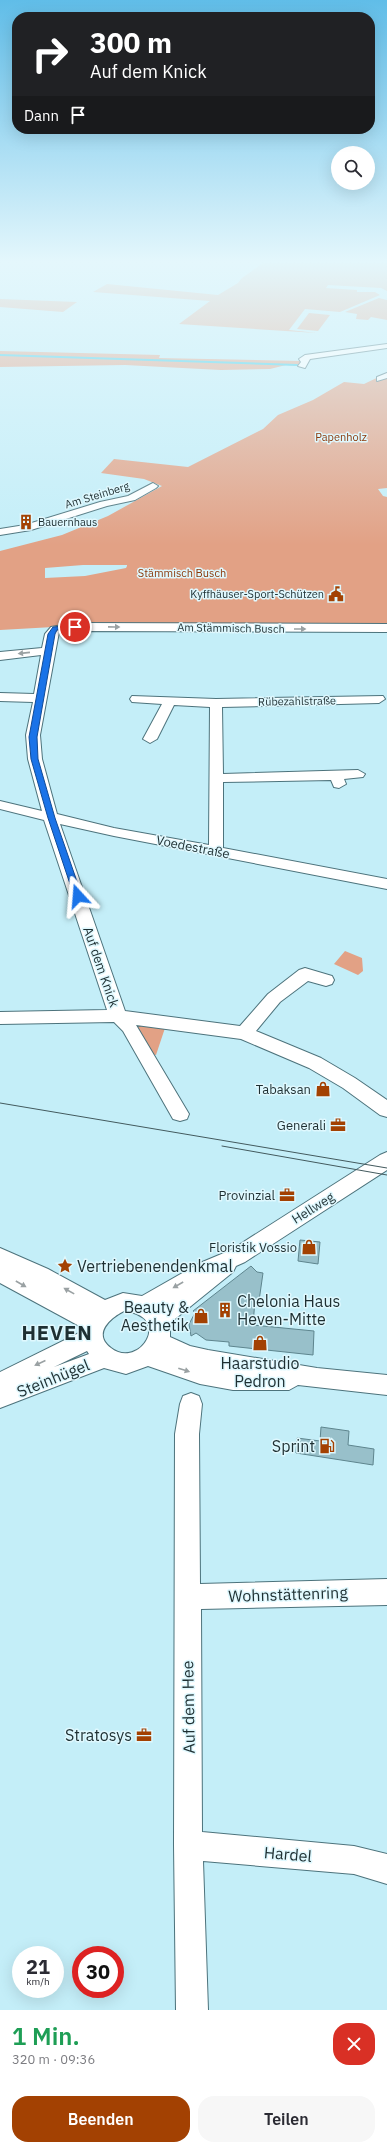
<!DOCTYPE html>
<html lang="de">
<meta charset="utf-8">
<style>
body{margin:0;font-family:"IBM Plex Sans",sans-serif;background:#f7f7f7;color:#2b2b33;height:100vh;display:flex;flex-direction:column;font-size:15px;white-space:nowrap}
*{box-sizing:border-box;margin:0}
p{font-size:13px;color:#7c7c81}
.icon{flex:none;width:22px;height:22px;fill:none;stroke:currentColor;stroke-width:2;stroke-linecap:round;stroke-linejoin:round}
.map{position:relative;height:2010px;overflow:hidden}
.drawer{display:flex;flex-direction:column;background:#fff;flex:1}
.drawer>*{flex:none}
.guide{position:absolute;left:12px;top:12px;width:363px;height:122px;border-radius:16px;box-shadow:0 4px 16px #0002;background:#202124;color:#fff;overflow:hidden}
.controls{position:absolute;left:331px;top:146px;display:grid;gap:8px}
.controls a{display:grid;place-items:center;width:44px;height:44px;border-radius:50%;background:#fff;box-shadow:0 4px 16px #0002;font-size:20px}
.speed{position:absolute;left:12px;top:1946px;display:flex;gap:8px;font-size:20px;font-weight:700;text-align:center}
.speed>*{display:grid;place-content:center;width:52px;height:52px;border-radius:50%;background:#fff;box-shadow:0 4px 16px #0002;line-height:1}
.speed small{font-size:10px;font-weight:400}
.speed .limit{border:6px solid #d22;background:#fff;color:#111}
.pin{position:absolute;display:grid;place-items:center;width:34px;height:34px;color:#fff;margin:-17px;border:2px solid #fff;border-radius:50%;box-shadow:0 1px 4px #0007}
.me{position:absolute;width:44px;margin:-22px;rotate:341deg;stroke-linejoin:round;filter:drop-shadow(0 0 3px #0008)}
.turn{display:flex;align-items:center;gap:14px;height:84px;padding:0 12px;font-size:18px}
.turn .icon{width:52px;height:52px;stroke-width:2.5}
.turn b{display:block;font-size:28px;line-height:34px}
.then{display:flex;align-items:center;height:38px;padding:0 12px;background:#0003;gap:8px;font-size:15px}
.round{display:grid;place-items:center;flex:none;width:42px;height:42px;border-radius:16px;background:#f7f7f7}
.summary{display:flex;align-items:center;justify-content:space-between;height:68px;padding:0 12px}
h1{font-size:24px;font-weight:600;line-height:30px;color:#1e9e55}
.action{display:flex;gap:8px;margin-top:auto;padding:8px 12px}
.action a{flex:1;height:46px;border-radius:16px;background:#a34102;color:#fff;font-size:16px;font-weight:600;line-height:46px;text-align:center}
.action a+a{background:#f7f7f7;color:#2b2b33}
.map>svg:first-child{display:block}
.green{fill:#e2a185;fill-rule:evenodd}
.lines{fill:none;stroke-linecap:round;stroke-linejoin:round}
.stream{stroke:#35cae7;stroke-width:2}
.building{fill:#98c0ca;stroke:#5e858e}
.minor-casing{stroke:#4d737c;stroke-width:2}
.minor{fill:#fff;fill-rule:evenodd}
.tram{stroke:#435a5e;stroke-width:1}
.oneway{fill:#9aa1a3}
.route{fill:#1a73e8;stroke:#114b97}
.labels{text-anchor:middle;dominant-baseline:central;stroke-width:3;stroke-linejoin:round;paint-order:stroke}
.far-park-label{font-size:11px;fill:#8b3809;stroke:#dff8fe}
.far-street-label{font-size:11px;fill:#1e2f32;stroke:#dff8fe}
.far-poi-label{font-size:11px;fill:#1e2f32;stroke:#dff8fe;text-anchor:start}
.street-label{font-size:13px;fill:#1e2f32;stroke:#dff8fe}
.poi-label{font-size:13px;fill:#1e2f32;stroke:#dff8fe;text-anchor:end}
.near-poi-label{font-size:16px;fill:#1e2f32;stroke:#dff8fe;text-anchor:end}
.near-street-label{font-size:16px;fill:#1e2f32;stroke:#dff8fe}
.near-district-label{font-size:20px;font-weight:bold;letter-spacing:1px;fill:#1e2f32;stroke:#dff8fe}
</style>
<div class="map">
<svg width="387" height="2010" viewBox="0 0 387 2010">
<rect width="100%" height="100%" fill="#c4eef8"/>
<!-- green -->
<path class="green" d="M263,263H387V291L381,288L328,285L326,288L357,290V292H375L380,295L340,312L305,309L289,330L317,333L179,324L210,301L93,292L107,284L218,295L238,283L242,278Z
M379,298L387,300V320L371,317L368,320L356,319L357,314L345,312Z
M0,299L77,302L63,312L0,307Z
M309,313L330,315L318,331L297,329Z
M0,351L160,355L159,358L301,361L302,364L299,366L286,365L270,369L221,370L125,365L0,367Z
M387,373V488L378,489L383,496L387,497V625L71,626L0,630V551L62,535L108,516L162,486L144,479L101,473L114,459L188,467L263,429L278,415L313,400L344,382L364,384ZM83,565H127V566L126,568L85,576L45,578V568Z
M345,951L362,958L363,971L358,975L334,964Z
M134,1025L165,1028L156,1055L150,1054Z"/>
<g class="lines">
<!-- stream -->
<path class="stream" d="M0,355L297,365"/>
</g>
<!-- building -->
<path class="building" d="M300,1240L320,1242L318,1264L298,1261Z
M251,1266L257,1272L263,1273L259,1301L255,1300L253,1325L314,1331L313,1355L229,1346V1342L206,1340L196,1333L191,1336L189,1324L195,1313L193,1311Z
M321,1427L349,1431L348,1445L374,1449L373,1465L296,1453L297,1438L320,1441Z"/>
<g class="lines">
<!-- minor casing -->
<g class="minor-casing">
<path id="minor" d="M387,344V348L310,359L305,368L298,366L301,362L299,359L305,355Z
M387,373V378L377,381V377Z
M153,483L158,486L156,488L135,500L107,506L31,530L0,535V529L25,525L100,502L128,496Z
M75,623L387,624V632L75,631L59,632L40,735L42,759L57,814L114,828L209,845L210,707L174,705L157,739L150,743L143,739L162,704L132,702L130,699L132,696L216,699L383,696L385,699L379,703L222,707L223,774L358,770L365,774L363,777L344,779L346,784L339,788L334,787L331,780L223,782V848L387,879V889L114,836L60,824L125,1011L240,1026L268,994L299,970L305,968L332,976L334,980L332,984L326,986L308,981L280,1002L256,1031L321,1058L355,1078L387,1100V1117L380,1115L343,1088L309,1068L241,1039L136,1025L189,1114L187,1119L180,1121L173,1119L123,1031L114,1022L0,1024V1012L107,1010L44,820L0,809V801L42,811L28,759L26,735L33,702L0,701V693L34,694L41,655L0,660V652L42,648L45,634L51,627Z
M387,1152V1170L245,1262L236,1266L233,1272L170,1323V1337L190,1346L208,1350L317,1368L387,1375V1395L298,1385L289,1390H233L200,1384L148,1366L126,1374L104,1368L0,1408V1372L81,1332L83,1328L0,1283V1248L48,1269L105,1300L123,1293L142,1296L200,1263L231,1250L380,1155ZM124,1311C174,1316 139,1370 111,1348C92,1334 110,1318 124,1311ZM87,1351L89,1354L54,1367Z
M191,1393L199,1396L202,1404L199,1434L200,1584L387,1579V1605L201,1609L202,1832L354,1846L387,1854V1884L354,1874L203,1861L208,2010H176L174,1845L175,1434L180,1404L183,1396Z"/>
</g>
<!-- minor -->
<use href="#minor" class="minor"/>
<!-- tram -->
<path class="tram" d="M0,1103L387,1168
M222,1146L387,1175"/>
</g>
<!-- one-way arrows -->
<defs><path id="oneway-solid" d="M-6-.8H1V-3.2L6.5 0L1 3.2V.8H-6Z"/></defs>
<g class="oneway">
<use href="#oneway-solid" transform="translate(114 627) rotate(1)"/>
<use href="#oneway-solid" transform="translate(300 629)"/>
<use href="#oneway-solid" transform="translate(24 653) rotate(174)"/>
<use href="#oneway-solid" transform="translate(21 1284) rotate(30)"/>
<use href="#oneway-solid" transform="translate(178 1285) rotate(150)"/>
<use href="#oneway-solid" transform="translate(69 1291) rotate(-151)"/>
<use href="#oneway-solid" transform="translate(40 1363) rotate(155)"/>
<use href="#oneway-solid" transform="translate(184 1370) rotate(18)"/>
</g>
<!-- sky -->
<linearGradient id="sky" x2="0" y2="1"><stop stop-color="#60bde8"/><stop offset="0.48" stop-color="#e4f7fc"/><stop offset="1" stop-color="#e4f7fc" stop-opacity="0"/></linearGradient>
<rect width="387" height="545" fill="url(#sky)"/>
<!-- route -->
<path class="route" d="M75,625L77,626V628L57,630L55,634L37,737L38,759L55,818L82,896L78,899L74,896L48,818L31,759L29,737L48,634L53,627Z"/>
<!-- icons -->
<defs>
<g id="building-bare" transform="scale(1.2)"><path d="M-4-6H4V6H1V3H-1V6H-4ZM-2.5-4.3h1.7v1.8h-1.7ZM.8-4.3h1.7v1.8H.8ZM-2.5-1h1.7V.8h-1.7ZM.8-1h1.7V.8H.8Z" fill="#a34102" stroke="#dff8fe" stroke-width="2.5" paint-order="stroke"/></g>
<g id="civic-bare" transform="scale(1.2)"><path d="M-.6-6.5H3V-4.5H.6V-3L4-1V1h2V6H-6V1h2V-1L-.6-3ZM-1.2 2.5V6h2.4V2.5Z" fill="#a34102" stroke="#dff8fe" stroke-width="2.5" paint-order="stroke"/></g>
<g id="shop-bare" transform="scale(1.2)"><path d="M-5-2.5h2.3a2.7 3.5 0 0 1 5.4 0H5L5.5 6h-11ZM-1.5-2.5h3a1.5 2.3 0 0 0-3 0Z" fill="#a34102" stroke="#dff8fe" stroke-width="2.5" paint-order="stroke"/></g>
<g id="office-bare" transform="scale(1.2)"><path d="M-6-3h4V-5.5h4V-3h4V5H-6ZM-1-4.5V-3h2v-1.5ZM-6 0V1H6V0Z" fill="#a34102" stroke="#dff8fe" stroke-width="2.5" paint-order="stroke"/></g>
<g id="sight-bare" transform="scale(1.2)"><path d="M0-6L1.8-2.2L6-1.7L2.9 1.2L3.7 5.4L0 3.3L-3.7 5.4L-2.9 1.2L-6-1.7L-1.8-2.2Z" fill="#a34102" stroke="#dff8fe" stroke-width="2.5" paint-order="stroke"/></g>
<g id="fuel-bare" transform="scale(1.2)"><path d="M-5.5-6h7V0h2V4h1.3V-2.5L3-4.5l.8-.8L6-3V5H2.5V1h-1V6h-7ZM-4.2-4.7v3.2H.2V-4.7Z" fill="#a34102" stroke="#dff8fe" stroke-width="2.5" paint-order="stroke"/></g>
</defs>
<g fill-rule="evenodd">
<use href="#building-bare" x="26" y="522"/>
<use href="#civic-bare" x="336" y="594"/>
<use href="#shop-bare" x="323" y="1089"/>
<use href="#office-bare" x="338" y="1125"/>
<use href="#office-bare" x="287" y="1195"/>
<use href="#shop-bare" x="309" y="1247"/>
<use href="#sight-bare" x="65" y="1266"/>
<use href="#building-bare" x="225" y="1310"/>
<use href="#shop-bare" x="201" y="1316"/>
<use href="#shop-bare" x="260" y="1343"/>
<use href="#fuel-bare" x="327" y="1446"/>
<use href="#office-bare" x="144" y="1735"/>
</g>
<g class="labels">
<!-- far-park labels -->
<g class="far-park-label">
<text x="341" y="437">Papenholz</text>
<text x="182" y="573">Stämmisch Busch</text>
</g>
<!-- far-street labels -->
<g class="far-street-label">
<text transform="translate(97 495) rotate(-17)">Am Steinberg</text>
<text transform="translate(231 628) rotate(1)">Am Stämmisch Busch</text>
<text transform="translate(297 701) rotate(-1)">Rübezahlstraße</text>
</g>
<!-- far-poi labels -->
<g class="far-poi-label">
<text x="38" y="522">Bauernhaus</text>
<text x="324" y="594" text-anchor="end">Kyffhäuser-Sport-Schützen</text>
</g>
<!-- street labels -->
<g class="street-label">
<text transform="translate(193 847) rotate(11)">Voedestraße</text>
<text transform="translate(101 967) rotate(71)">Auf dem Knick</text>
<text transform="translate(313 1208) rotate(-32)">Hellweg</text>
</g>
<!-- poi labels -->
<g class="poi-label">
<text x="311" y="1089">Tabaksan</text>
<text x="326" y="1125">Generali</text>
<text x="275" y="1195">Provinzial</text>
<text x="297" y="1247">Floristik Vossio</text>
</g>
<!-- near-poi labels -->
<g class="near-poi-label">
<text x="77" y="1266" text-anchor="start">Vertriebenendenkmal</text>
<text x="237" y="1301" text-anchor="start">Chelonia Haus<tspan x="237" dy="18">Heven-Mitte</tspan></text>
<text x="189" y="1307">Beauty &amp;<tspan x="189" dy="18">Aesthetik</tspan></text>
<text x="260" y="1363" text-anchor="middle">Haarstudio<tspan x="260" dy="18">Pedron</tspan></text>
<text x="315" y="1446">Sprint</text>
<text x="132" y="1735">Stratosys</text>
</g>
<!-- near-street labels -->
<g class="near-street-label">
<text transform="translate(53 1378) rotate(-22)">Steinhügel</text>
<text transform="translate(288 1594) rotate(-2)">Wohnstättenring</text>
<text transform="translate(188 1707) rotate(-91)">Auf dem Hee</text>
<text transform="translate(288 1854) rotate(5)">Hardel</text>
</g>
<!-- near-district labels -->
<g class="near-district-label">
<text x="57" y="1332">HEVEN</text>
</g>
</g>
</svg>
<div class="controls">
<a><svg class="icon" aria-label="search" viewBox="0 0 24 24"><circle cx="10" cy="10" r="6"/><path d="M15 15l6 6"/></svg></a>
</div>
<div class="speed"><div>21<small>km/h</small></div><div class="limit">30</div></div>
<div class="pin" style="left:75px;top:627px;background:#d93025"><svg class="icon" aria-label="arrive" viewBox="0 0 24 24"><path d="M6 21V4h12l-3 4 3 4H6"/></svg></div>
<svg class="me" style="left:78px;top:896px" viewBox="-20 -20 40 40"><path d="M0-17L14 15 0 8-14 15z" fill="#1a73e8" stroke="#fff" stroke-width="4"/></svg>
<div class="guide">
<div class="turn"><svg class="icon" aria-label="right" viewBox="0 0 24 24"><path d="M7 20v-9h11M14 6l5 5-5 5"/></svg><div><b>300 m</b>Auf dem Knick</div></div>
<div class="then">Dann<svg class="icon" aria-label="arrive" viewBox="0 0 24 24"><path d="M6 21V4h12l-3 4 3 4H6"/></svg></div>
</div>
</div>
<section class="drawer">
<div class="summary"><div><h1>1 Min.</h1><p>320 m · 09:36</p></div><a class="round" style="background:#d93025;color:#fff"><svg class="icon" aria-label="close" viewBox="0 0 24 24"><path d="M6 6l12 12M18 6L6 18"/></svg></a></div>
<div class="action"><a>Beenden</a><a>Teilen</a></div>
</section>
